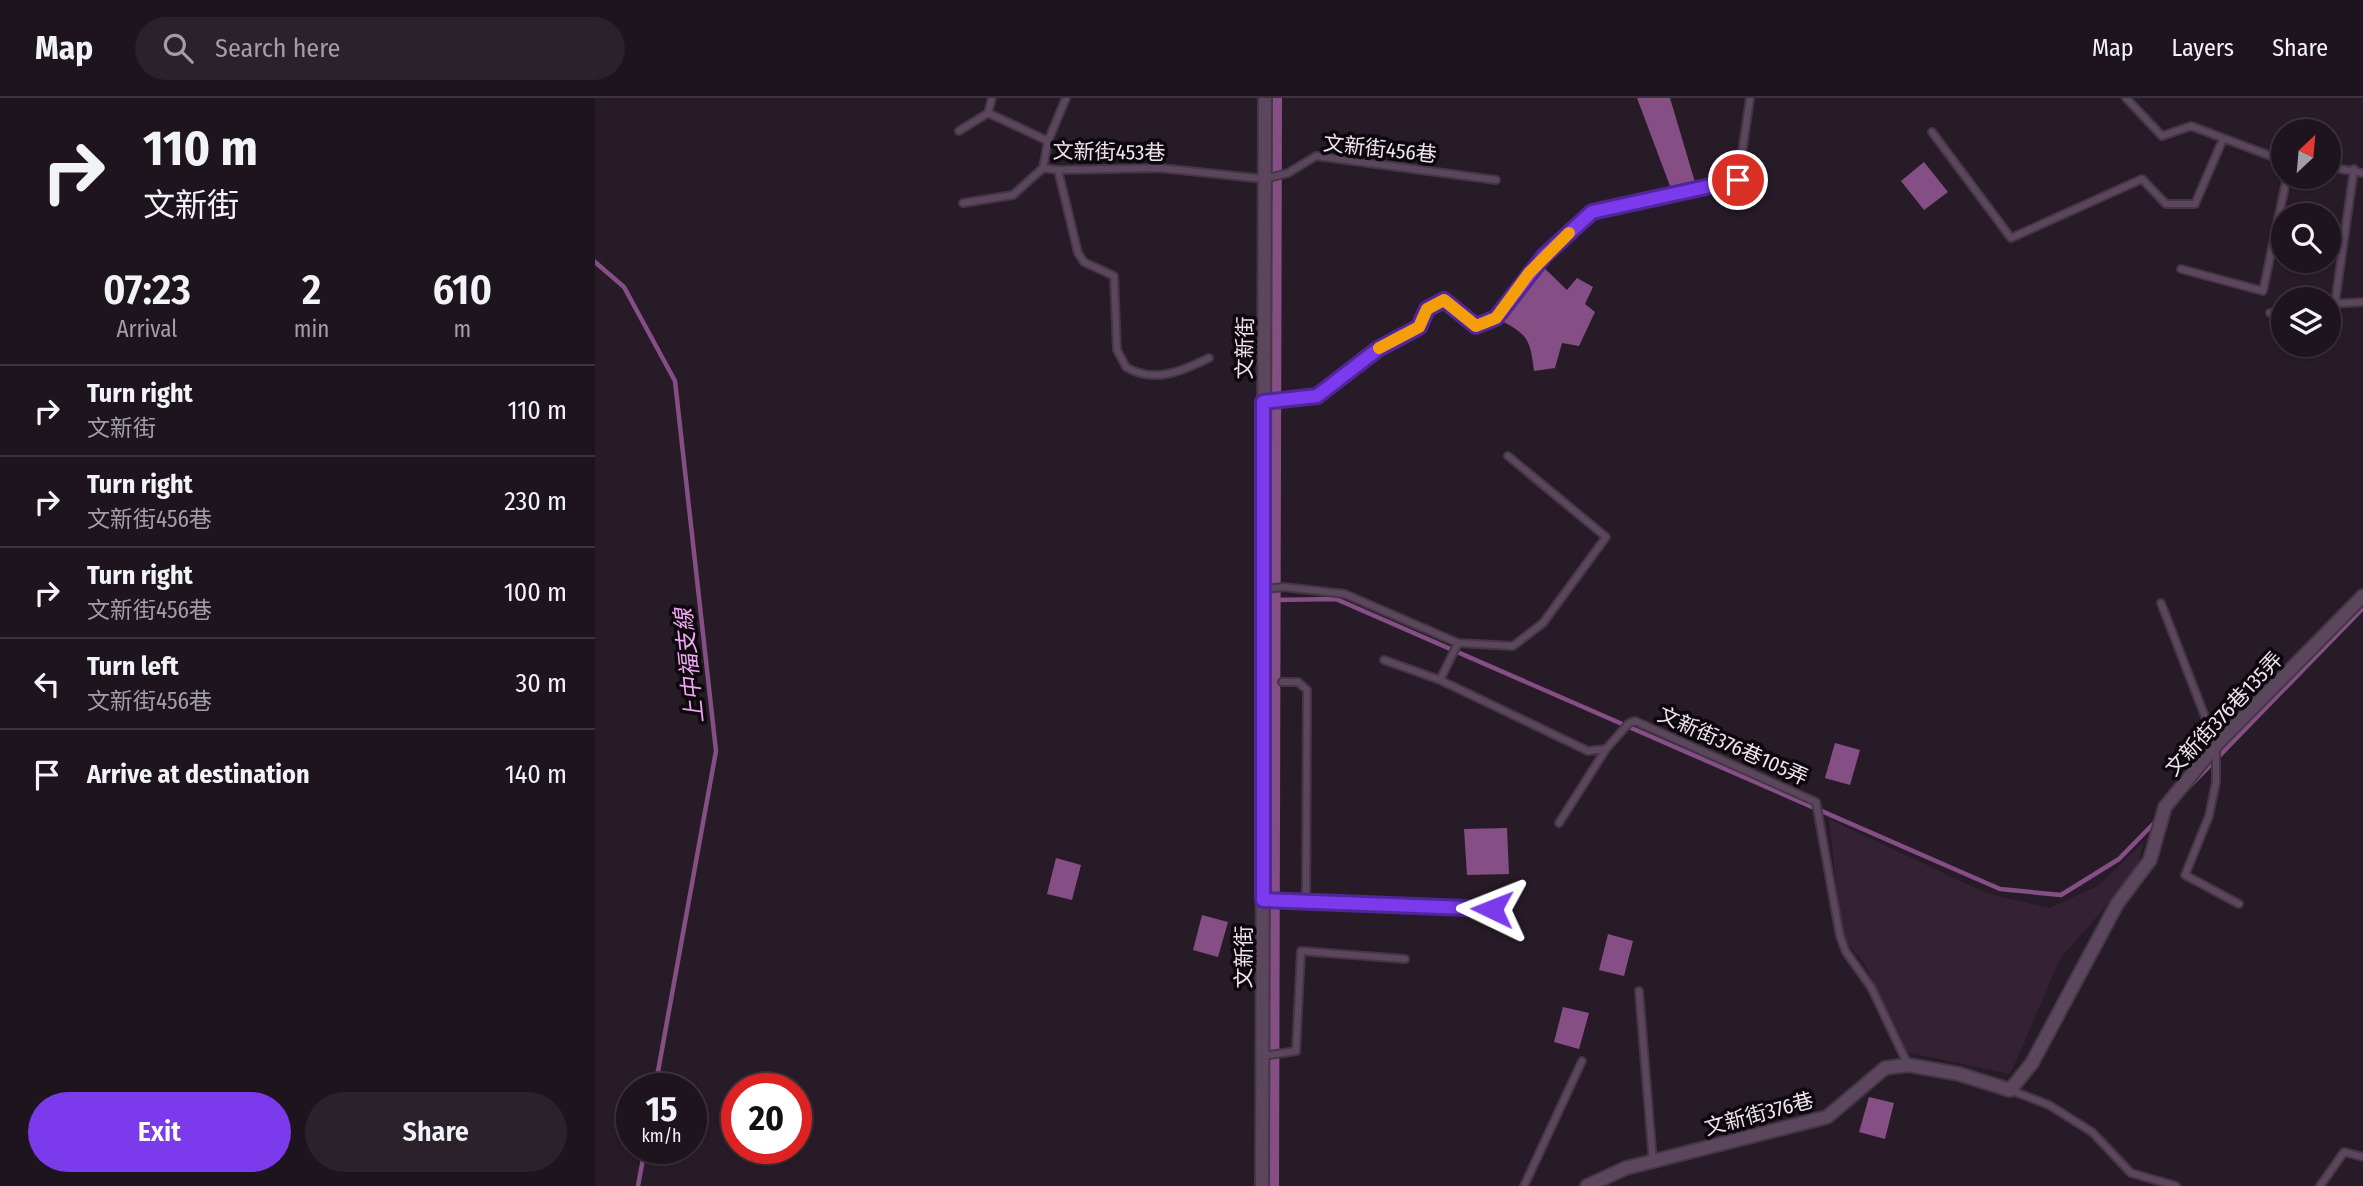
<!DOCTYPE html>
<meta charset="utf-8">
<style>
body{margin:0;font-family:"Fira Sans Condensed","Noto Sans TC",sans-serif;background:#2b212b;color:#f1f3f6;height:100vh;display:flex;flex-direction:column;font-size:26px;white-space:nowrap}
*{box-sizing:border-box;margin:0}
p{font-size:23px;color:#a19ea4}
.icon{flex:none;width:38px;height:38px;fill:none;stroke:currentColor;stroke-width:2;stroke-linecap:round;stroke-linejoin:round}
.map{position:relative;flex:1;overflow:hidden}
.side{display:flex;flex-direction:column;background:#1e141e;width:595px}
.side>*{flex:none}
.banner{background:#1e141e;color:#f1f3f6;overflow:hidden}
.needle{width:46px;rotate:26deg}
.tools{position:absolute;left:1676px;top:21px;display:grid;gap:14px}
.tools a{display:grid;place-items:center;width:70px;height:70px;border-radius:50%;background:#1e141e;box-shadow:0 2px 5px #0004,0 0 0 2px #3c333c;font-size:35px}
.speed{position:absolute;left:21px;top:975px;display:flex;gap:14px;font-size:35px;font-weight:700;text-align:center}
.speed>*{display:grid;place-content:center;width:91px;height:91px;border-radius:50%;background:#1e141e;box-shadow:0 2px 5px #0004,0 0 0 2px #3c333c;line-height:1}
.speed small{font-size:18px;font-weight:400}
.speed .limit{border:10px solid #d22;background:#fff;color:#111}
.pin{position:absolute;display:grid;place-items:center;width:60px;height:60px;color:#fff;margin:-30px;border:4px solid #fff;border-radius:50%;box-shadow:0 2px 7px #0007}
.me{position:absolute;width:77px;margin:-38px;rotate:272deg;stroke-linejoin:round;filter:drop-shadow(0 0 5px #0008)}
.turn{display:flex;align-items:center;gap:24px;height:147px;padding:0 28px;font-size:32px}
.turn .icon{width:91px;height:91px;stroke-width:2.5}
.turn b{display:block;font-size:49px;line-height:60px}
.eta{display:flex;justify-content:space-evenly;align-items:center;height:119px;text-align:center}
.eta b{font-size:42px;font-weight:600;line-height:49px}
.cta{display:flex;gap:14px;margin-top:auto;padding:14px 28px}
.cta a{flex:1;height:80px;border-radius:42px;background:#7c3aed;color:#fff;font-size:28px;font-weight:600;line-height:80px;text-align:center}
.cta a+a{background:#2b212b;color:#f1f3f6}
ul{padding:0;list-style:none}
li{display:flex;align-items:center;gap:21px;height:91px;padding:0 28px;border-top:2px solid #3c333c}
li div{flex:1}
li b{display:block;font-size:26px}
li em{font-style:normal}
header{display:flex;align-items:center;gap:42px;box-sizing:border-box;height:98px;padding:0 35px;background:#1e141e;border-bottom:2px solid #3c333c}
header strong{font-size:33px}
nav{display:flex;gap:38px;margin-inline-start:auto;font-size:24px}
.search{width:490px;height:63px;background:#2b212b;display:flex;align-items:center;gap:18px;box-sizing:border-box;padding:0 24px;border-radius:38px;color:#a19ea4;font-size:26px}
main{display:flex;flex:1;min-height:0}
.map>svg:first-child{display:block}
.built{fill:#342234}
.water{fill:#854f86}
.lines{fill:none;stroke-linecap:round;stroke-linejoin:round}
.stream{stroke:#854f86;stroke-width:4.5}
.canal{stroke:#854f86;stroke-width:14}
.lane-casing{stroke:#443744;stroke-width:10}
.street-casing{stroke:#443744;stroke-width:16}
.lane{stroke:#5c465d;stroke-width:6}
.street{stroke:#5c465d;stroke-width:12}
.route-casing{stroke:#51269a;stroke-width:18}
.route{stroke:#7c3aed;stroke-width:12}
.slow{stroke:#f59e0b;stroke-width:12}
.labels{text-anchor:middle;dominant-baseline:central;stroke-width:7;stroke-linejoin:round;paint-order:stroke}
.street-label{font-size:21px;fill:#eee4ed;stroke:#0d080d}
.water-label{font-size:23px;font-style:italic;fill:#f2a5f4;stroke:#0d080d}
</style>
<header>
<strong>Map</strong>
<div class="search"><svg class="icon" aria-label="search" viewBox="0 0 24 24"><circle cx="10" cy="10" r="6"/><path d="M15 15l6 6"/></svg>Search here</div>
<nav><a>Map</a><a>Layers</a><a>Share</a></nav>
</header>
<main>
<section class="side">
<div class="banner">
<div class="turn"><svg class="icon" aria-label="right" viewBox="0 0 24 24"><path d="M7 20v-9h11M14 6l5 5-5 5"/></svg><div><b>110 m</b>文新街</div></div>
</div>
<div class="eta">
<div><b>07:23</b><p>Arrival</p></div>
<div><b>2</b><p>min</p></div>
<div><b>610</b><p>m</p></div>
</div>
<ul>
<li><svg class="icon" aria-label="right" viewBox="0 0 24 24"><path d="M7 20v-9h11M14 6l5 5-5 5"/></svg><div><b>Turn right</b><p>文新街</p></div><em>110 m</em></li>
<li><svg class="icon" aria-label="right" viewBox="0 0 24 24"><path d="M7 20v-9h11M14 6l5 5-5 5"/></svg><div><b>Turn right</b><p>文新街456巷</p></div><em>230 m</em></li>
<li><svg class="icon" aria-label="right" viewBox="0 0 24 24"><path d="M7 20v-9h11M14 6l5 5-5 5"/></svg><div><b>Turn right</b><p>文新街456巷</p></div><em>100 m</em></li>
<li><svg class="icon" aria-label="left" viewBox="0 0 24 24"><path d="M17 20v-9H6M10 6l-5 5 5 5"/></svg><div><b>Turn left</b><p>文新街456巷</p></div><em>30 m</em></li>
<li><svg class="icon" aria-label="arrive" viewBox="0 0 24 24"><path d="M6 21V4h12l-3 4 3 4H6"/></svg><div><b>Arrive at destination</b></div><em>140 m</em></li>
</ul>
<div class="cta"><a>Exit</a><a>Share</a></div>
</section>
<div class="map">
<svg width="1768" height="1088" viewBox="0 0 1768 1088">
<rect width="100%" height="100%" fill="#281b28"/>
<!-- built -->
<path class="built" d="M1234,721L1391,795L1454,810L1503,788L1549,744L1541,773L1465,861L1415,976L1311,954L1270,866L1247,839Z"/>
<!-- water -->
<path class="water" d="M1042,0H1075L1102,91L1078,96Z
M1329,64L1353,94L1329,112L1306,83Z
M943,164L972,192L982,180L998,189L990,206L1000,214L984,248L967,245L960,270L939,273C935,239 932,236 901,220Z
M1240,645L1265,652L1255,687L1230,680Z
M912,730L914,776L872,777L869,731Z
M461,760L486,767L477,802L452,796Z
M607,817L633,824L623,859L598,852Z
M1013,836L1038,843L1029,878L1004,872Z
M968,909L994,915L984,951L959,944Z
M1274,999L1299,1005L1290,1041L1264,1034Z"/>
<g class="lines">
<!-- stream -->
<path class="stream" d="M0,164L29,189L80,283L121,653L60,990
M679,502L741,501L1405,791L1466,797L1524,761L1563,721
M1593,690L1768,510
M43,1088L50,1050"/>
<!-- canal -->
<path class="canal" d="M677,1088L680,0"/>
<!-- lane casing -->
<g class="lane-casing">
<path id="lane" d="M397,0L393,15L453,43
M1531,0L1567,38L1596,28L1689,63
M364,33L393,15
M1337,34L1416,140L1547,81L1571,106H1600L1628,41
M1734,69L1768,75
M448,70L453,43L471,0
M463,72L483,155L489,164L519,178L522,252L531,269C559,286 587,273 614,260
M368,105L418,97L448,70L463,72L565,70L670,81L693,75L721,58L901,82
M1150,107L1143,82L1155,0
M1586,171L1668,193L1692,79
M1740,205L1759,71
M1734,206L1768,204
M1675,215L1689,213
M670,304L722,298L783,251L824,229L833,210L849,202L882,228L901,220L949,157L997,114L1143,82
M670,491L689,489L750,496L863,545L918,548L948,525L1011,439L913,358
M1566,505L1621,647V684L1614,718L1590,777L1644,806
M789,562L845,582L993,653L1011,651L1034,625L1040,623L1221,704L1245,838L1251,854L1276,889L1313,967
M845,582L863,545
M687,584H703L712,592L711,805L897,812
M964,725L1011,651
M668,802L711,805
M1044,893L1058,1064
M668,958L701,953L706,853L810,861
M1415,992L1454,1007L1497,1034L1536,1075L1581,1088
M929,1088L987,963
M1725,1088L1749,1054L1768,1059"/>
</g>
<!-- street casing -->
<g class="street-casing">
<path id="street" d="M667,1088L670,0
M992,1088L1031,1070L1232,1019L1290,970L1313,967L1364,976L1415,992L1437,965L1522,806L1555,762L1570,709L1621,647L1768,498"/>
</g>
<!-- lane -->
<use href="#lane" class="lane"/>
<!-- street -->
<use href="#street" class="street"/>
</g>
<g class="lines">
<!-- route casing -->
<g class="route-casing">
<path id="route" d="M897,811L668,802V304L722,298L783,251L824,229L832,211L849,202L881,228L901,220L949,158L997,114L1143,82"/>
</g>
<!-- route -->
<use href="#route" class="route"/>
<!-- slow -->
<path class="slow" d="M784,250L824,229L832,211L849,202L881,228L901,220L934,175L974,135"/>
</g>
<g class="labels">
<!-- street labels -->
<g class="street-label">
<text transform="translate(785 51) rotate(6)">文新街456巷</text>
<text transform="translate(514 54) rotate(1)">文新街453巷</text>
<text transform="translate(650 250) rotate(-89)">文新街</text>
<text transform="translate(1629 616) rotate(-47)">文新街376巷135弄</text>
<text transform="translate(1138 648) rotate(24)">文新街376巷105弄</text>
<text transform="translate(649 859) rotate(-90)">文新街</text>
<text transform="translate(1164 1016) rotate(-15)">文新街376巷</text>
</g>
<!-- water labels -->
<g class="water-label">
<text transform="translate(94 568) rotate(-96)">上中福支線</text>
</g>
</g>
</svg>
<div class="tools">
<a><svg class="needle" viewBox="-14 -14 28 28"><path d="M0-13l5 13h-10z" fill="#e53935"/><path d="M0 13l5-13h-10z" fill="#a19ea4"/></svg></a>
<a><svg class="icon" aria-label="search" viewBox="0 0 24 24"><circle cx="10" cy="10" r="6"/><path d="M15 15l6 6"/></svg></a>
<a><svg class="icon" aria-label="layers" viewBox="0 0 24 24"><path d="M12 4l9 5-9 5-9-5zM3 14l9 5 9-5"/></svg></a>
</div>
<div class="speed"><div>15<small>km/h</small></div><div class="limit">20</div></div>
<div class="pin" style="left:1143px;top:82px;background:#d93025"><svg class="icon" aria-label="arrive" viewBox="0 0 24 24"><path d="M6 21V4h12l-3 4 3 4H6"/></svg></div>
<svg class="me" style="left:897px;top:811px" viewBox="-20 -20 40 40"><path d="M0-17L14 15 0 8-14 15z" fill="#7c3aed" stroke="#fff" stroke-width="4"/></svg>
</div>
</main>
